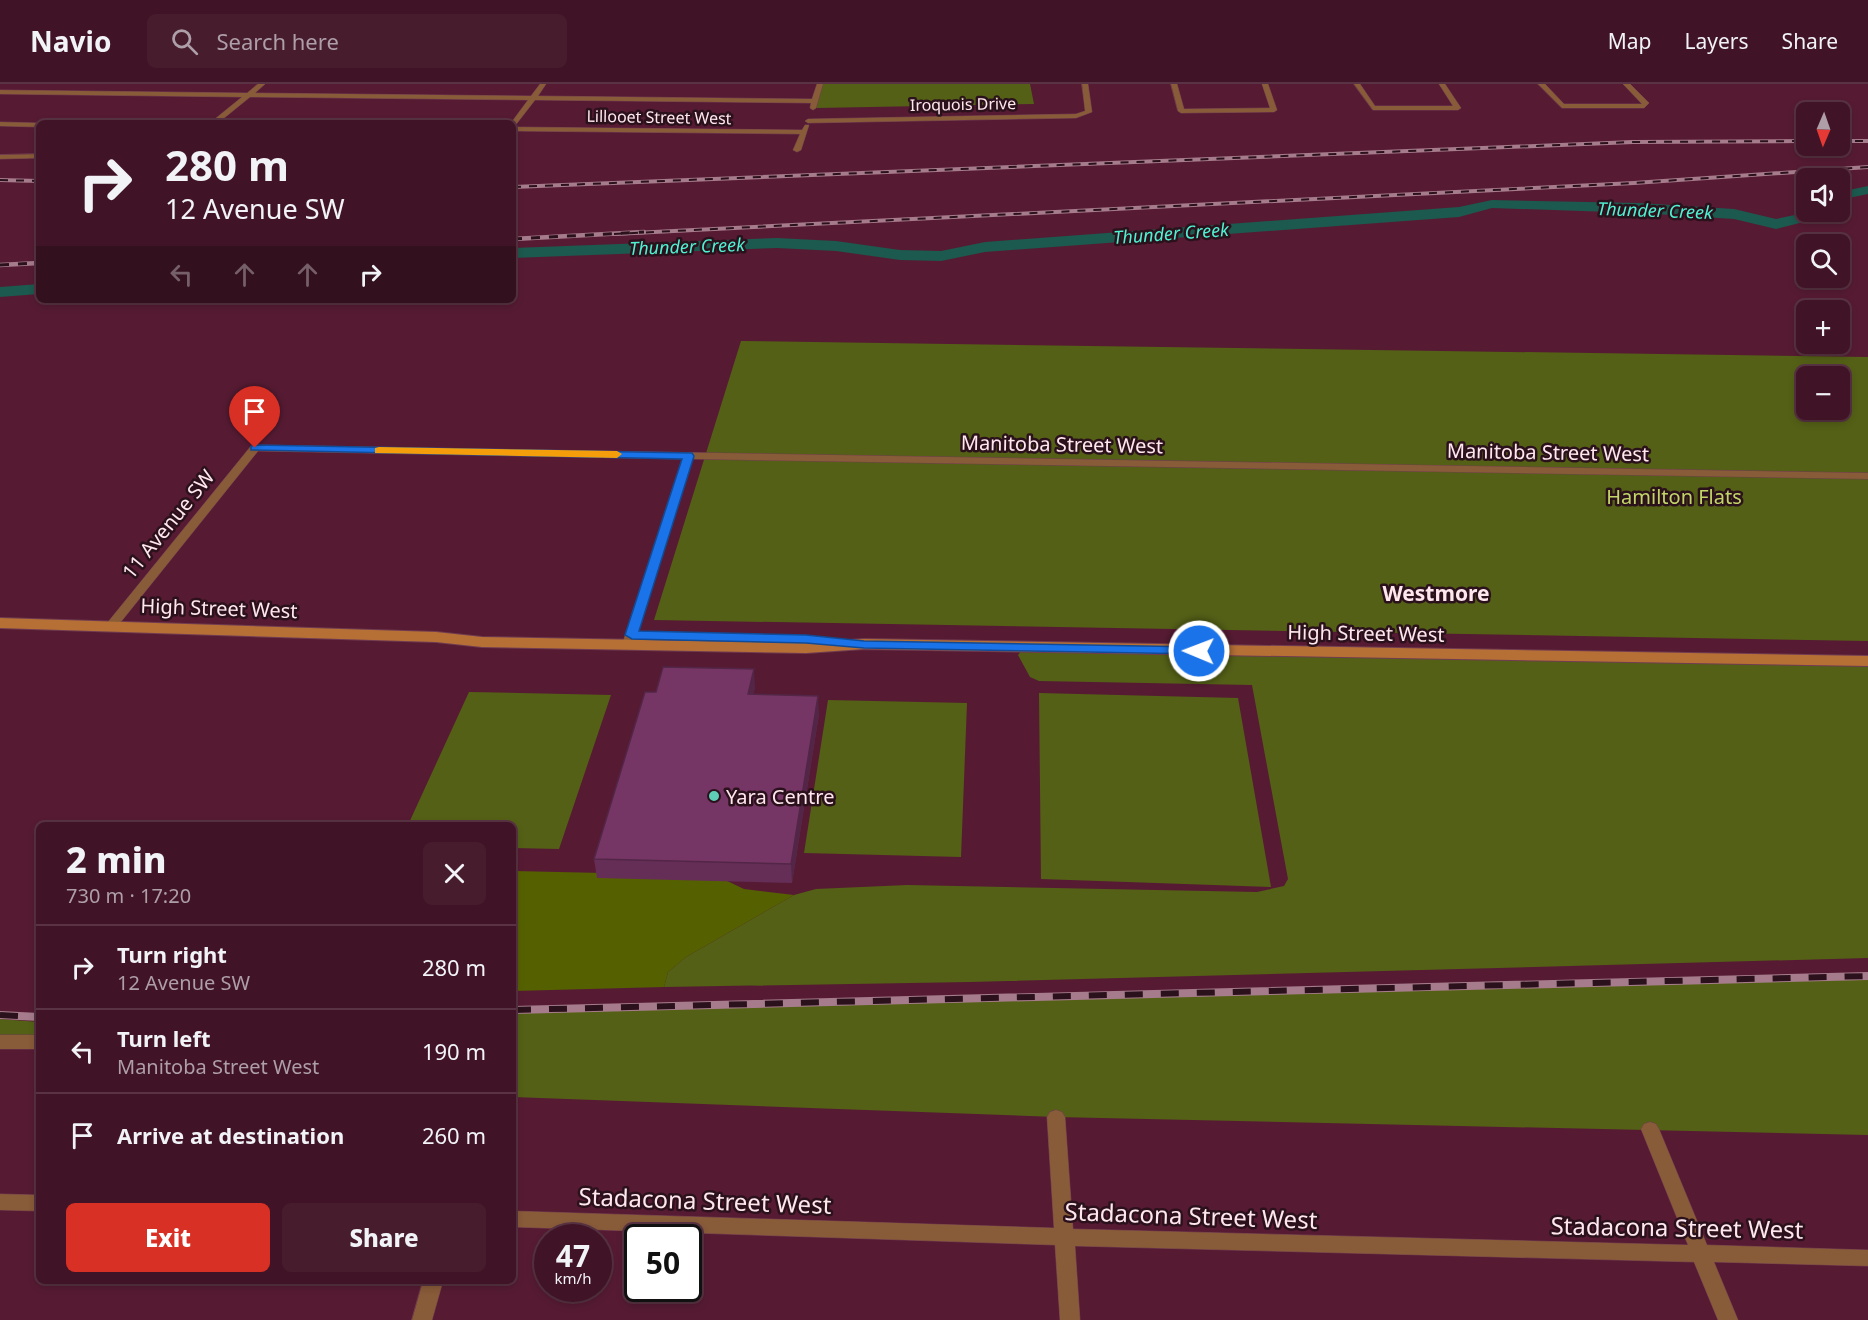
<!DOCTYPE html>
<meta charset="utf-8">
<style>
body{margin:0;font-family:"Noto Sans",sans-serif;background:#471d2e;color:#f1f3f6;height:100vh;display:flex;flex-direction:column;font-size:22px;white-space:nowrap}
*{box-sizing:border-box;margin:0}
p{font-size:20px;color:#ae9ea7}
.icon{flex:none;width:33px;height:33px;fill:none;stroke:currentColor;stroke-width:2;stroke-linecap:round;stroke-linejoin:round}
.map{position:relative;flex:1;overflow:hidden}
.sheet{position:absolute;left:36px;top:738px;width:480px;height:462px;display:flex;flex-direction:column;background:#401426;border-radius:9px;box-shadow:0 3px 9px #0003,0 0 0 2px #593343}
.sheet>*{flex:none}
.top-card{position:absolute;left:36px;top:36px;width:480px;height:183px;border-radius:9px;box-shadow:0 3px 9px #0003,0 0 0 2px #593343;background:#401426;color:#f1f3f6;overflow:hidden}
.needle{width:39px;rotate:182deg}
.fabs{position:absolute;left:1796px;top:18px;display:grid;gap:12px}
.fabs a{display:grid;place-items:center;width:54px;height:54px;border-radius:9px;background:#401426;box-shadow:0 3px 9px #0003,0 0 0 2px #593343;font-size:30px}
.speed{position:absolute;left:534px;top:1140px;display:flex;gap:12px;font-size:30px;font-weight:700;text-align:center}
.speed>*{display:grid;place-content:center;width:78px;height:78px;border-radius:50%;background:#401426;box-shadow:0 3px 9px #0003,0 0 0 2px #593343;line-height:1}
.speed small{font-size:15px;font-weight:400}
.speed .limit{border:3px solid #111;border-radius:9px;background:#fff;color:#111}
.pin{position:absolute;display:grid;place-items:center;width:51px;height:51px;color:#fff;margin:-62px -26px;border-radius:50% 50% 50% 0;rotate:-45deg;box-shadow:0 0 6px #0007}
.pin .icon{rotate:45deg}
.me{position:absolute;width:66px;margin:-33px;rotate:271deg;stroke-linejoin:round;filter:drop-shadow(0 0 4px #0008)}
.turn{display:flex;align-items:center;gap:21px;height:126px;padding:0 30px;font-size:27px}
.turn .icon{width:78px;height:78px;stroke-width:2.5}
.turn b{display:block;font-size:42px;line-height:51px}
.lanes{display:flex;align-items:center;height:57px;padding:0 30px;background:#0003;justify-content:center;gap:30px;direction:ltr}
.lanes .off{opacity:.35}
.round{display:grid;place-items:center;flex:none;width:63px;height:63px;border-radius:9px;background:#471d2e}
.headline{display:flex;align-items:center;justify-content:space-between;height:102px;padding:0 30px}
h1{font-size:36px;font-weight:800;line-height:45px}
.action{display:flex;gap:12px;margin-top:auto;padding:12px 30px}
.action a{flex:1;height:69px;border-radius:9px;background:#d93025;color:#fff;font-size:24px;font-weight:800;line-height:69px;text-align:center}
.action a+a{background:#471d2e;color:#f1f3f6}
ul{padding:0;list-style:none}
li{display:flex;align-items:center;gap:18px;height:84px;padding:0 30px;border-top:2px solid #593343}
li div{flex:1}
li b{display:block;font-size:22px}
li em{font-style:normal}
header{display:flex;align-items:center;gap:36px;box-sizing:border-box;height:84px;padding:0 30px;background:#401426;border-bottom:2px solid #593343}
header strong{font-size:28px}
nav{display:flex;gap:33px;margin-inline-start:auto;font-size:21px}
.search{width:420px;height:54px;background:#471d2e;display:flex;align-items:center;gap:15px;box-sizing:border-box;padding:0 21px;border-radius:9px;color:#ae9ea7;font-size:22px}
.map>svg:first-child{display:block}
.green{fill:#546016;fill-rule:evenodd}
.forest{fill:#556100}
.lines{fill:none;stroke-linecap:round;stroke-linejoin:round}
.river{fill:#1c594e;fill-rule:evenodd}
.minor-casing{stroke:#713c51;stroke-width:1}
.secondary-casing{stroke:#713c51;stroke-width:2}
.minor{fill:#885b39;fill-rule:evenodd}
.secondary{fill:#b67035;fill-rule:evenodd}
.rail-far2-casing{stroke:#a67c8c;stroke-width:4}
.rail-far1-casing{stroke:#a67c8c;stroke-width:4.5}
.rail-casing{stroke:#a67c8c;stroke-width:8}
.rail-far2{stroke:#2b111b;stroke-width:2;stroke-dasharray:8;stroke-linecap:butt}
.rail-far1{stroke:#2b111b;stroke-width:3;stroke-dasharray:9;stroke-linecap:butt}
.rail{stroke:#2b111b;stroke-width:6;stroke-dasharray:18;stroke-linecap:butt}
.wall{fill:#652e57}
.shaded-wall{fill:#532647}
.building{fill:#763665;stroke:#532647;stroke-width:1.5}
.route{fill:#1a73e8;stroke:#114b97;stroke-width:1.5}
.slow{fill:#f59e0b}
.poi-dot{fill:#5eceb7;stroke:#2b111b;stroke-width:2}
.labels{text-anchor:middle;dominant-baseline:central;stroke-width:5;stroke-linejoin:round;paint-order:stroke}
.far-street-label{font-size:16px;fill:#ffe7ee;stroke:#2b111b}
.far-water-label{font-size:18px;font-style:italic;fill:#4ff1d3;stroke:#2b111b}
.street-label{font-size:20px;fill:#ffe7ee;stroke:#2b111b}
.park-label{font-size:20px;fill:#c2d667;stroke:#2b111b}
.poi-label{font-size:20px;fill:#ffe7ee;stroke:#2b111b;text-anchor:start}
.neighbourhood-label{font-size:21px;font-weight:bold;fill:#ffe7ee;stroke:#2b111b}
.near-street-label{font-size:24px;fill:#ffe7ee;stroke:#2b111b}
</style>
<header>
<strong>Navio</strong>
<div class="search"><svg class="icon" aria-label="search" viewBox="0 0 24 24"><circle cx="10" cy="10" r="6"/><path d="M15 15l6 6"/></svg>Search here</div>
<nav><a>Map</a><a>Layers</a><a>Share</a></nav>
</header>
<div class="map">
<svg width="1868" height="1236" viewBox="0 0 1868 1236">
<rect width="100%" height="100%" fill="#561b33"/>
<!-- green -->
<path class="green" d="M821,0H1030L1034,20L816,24Z
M741,257L1868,273V557L654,536ZM1806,292H1839V326H1806Z
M1023,565L1868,579V874L969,898L664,903L668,888L686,873L794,811L816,805L907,801L1257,808L1284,802L1288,795L1252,601L1039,597L1030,593L1018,571Z
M469,608L611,611L559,765L513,764V741H408Z
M1039,609L1238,614L1271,803L1041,795Z
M828,616L967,619L961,773L804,769Z
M1868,894V1051L1056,1033L513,1013V928Z
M0,935L39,938V958H0Z"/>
<!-- forest -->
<path class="forest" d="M513,787L603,789L725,796L744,805L794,811L686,873L668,888L664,903L513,907Z"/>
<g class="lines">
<!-- river -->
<path class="river" d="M1868,102V110L1839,116V108Z
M1492,116L1639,119L1734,125L1776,135L1809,128H1834L1831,131L1776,145L1734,135L1639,129L1492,124L1459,133L985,168L941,177L900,176L836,167L777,164L513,174V164L777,154L836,157L900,166L941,167L985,158L1459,123Z
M39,200V210L0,213V203Z"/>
<!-- minor casing -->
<g class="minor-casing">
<path id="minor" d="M258,0H265L255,9L531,12L540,0H546L538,12L812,15L817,0H823L816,24L813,26L810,24L811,19L535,16L514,43L802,46L805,41H809L801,66L797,68L793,66L800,50L513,47V39H511L528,16L250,13L218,39H210L242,13L0,10V6L247,9Z
M1082,0H1088L1092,28L1076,34L808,39L805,37L808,35L1076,30L1085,27Z
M1171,0H1177L1184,25L1270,24L1262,0H1268L1277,26L1274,28L1181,29L1178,27Z
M1354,0H1360L1375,22H1453L1439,0H1445L1461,24L1458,26H1373Z
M1538,0H1545L1564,20H1642L1623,0H1630L1649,19L1644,24H1562Z
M0,38L39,39V43L0,42Z
M39,70V74L0,75V71Z
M255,361L1868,389V395L692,375L634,561L628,565L622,561L682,375L258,367L116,544H108L106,541L108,538L251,362Z
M0,951H39V965H0Z
M1056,1026L1062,1028L1065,1033L1073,1145L1688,1161L1641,1045L1644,1040L1650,1038L1656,1040L1659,1045L1707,1161L1868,1166V1182L1714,1178L1738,1236H1718L1694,1178L1075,1162L1080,1236H1060L1055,1161L513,1143V1127L1054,1144L1047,1033L1050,1028Z
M0,1110L39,1111V1127L0,1126Z
M423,1197H443L432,1236H412Z"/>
</g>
<!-- secondary casing -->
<g class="secondary-casing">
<path id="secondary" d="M0,534L436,548L482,553L806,559L864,555L1868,572V582L864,565L806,569L482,563L436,558L0,544Z"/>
</g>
<!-- minor -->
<use href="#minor" class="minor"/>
<!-- secondary -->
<use href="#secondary" class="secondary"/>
<!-- rail-far2 casing -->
<g class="rail-far2-casing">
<path id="rail-far2" d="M1839,57H1868
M0,96L39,97
M513,103L1633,58L1806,57
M614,150L1634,99L1868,83"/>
</g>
<!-- rail-far1 casing -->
<g class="rail-far1-casing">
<path id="rail-far1" d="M513,155L644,148
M0,181L39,179"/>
</g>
<!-- rail casing -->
<g class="rail-casing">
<path id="rail" d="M513,926L1868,892
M0,931L39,933"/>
</g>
<!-- rail-far2 -->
<use href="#rail-far2" class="rail-far2"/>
<!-- rail-far1 -->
<use href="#rail-far1" class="rail-far1"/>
<!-- rail -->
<use href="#rail" class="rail"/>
</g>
<!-- wall -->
<path class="wall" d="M755,603L753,610L819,630L792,799L597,794L594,775Z"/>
<!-- shaded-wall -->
<path class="shaded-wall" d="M754,585L755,603L750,628L748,610Z
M818,612L819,630L792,799L791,780Z"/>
<!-- building -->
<path class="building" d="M663,583L754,585L748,610L818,612L791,780L594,775L645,608H656Z"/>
<!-- route -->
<path class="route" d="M255,361L692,369L694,372L639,547L806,551L864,557L1199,563L1205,567L1199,570L864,564L806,559L632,555L625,551L682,375L251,366V362Z"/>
<!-- slow -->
<path class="slow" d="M379,363L617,367L622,370L617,374L375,369V364Z"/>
<!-- markers -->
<circle class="poi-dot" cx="714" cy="712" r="6"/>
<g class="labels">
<!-- far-street labels -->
<g class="far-street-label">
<text transform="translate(963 20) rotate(-1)">Iroquois Drive</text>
<text transform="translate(659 33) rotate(1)">Lillooet Street West</text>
</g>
<!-- far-water labels -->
<g class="far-water-label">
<text transform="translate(1655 126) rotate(2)">Thunder Creek</text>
<text transform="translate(1171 149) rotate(-4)">Thunder Creek</text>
<text transform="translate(687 162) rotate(-2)">Thunder Creek</text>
</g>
<!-- street labels -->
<g class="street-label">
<text transform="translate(1062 360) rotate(1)">Manitoba Street West</text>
<text transform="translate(1548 368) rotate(1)">Manitoba Street West</text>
<text transform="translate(168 440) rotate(-51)">11 Avenue SW</text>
<text transform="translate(219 524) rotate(2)">High Street West</text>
<text transform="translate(1366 549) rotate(1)">High Street West</text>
</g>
<!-- park labels -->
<g class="park-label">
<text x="1674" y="412">Hamilton Flats</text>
</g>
<!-- poi labels -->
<g class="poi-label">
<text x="726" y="712">Yara Centre</text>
</g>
<!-- neighbourhood labels -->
<g class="neighbourhood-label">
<text x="1436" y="509">Westmore</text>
</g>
<!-- near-street labels -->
<g class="near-street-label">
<text transform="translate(705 1116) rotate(2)">Stadacona Street West</text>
<text transform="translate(1191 1131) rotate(2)">Stadacona Street West</text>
<text transform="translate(1677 1143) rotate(1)">Stadacona Street West</text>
</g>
</g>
</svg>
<div class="fabs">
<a><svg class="needle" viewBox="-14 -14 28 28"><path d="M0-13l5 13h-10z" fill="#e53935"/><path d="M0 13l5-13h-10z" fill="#ae9ea7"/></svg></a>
<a><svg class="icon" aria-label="sound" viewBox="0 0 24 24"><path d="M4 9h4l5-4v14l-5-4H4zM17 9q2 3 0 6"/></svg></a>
<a><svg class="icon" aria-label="search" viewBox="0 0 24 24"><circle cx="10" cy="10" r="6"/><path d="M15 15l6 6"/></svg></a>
<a>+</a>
<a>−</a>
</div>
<div class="speed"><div>47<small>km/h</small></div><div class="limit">50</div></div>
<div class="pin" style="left:255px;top:364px;background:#d93025"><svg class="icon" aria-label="arrive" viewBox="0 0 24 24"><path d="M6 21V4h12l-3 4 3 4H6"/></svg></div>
<svg class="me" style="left:1199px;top:567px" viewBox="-20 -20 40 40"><circle r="17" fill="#1a73e8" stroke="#fff" stroke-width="3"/><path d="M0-11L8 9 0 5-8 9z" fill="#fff"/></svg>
<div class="top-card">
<div class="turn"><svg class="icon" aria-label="right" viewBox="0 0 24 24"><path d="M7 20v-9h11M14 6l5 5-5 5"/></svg><div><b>280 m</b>12 Avenue SW</div></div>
<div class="lanes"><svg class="icon off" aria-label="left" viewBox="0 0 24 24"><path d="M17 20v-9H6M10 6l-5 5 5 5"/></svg><svg class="icon off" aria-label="ahead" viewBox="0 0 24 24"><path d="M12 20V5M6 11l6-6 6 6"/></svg><svg class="icon off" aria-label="ahead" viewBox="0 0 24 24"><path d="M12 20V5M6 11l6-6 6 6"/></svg><svg class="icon" aria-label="right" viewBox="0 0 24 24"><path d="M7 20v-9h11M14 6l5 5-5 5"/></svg></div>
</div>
<section class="sheet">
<div class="headline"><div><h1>2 min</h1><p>730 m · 17:20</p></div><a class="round"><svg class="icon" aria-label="close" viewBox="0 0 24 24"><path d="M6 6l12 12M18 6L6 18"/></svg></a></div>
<ul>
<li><svg class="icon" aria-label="right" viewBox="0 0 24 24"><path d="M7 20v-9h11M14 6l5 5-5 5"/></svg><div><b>Turn right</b><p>12 Avenue SW</p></div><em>280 m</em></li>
<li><svg class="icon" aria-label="left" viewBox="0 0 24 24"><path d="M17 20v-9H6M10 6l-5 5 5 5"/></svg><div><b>Turn left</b><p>Manitoba Street West</p></div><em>190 m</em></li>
<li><svg class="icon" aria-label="arrive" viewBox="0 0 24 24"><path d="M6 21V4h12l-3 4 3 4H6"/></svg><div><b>Arrive at destination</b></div><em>260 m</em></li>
</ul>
<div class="action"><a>Exit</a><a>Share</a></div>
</section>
</div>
